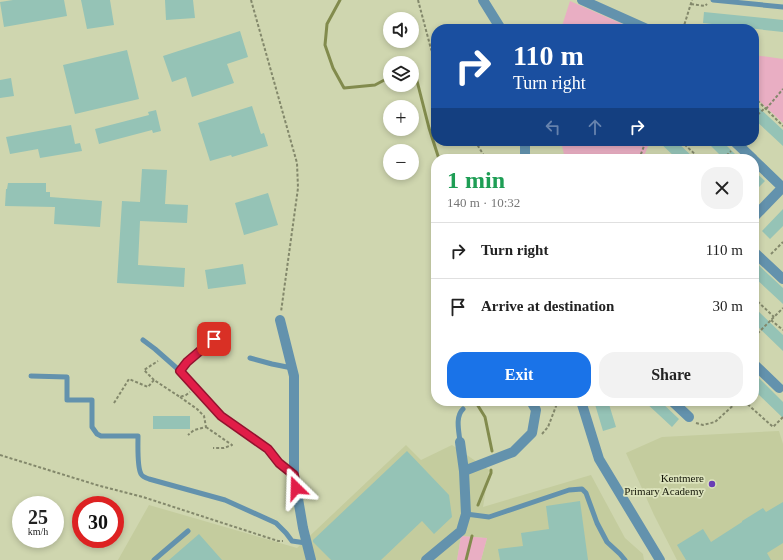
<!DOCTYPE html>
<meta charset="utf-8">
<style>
body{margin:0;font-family:Georgia,serif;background:#f2f2f2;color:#222;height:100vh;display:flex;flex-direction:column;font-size:15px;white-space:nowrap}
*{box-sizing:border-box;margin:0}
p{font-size:13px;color:#767676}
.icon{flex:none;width:22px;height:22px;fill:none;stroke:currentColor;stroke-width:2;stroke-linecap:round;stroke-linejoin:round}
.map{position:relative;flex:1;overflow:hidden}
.drawer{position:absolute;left:431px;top:154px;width:328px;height:252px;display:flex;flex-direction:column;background:#fff;border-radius:16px;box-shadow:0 2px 6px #0003}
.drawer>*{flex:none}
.hud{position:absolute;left:431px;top:24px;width:328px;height:122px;border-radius:16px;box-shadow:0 2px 6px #0003;background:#1a4fa0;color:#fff;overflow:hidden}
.buttons{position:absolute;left:383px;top:12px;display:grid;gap:8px}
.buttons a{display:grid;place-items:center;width:36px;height:36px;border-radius:50%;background:#fff;box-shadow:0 2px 6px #0003;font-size:20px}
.speed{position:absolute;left:12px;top:496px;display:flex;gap:8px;font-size:20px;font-weight:700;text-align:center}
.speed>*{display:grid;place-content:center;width:52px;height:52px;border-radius:50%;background:#fff;box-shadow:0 2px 6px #0003;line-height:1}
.speed small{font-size:10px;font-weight:400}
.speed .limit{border:6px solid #d22;background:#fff;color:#111}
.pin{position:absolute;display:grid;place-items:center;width:34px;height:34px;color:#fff;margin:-17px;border-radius:8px;box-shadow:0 2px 6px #0006}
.me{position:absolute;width:44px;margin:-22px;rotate:338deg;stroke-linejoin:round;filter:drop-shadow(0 0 3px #0008)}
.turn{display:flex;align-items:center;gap:14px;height:84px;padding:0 16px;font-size:18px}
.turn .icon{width:52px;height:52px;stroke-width:2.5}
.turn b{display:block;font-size:28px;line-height:34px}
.lanes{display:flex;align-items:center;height:38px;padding:0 16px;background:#0003;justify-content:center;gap:20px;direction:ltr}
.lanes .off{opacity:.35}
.round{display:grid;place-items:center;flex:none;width:42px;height:42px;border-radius:16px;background:#f2f2f2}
.overview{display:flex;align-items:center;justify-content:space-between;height:68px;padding:0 16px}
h1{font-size:24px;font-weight:700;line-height:30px;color:#1e9e55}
.cta{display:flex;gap:8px;margin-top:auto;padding:8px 16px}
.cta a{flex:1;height:46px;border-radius:16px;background:#1a73e8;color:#fff;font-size:16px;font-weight:700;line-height:46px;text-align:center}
.cta a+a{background:#f2f2f2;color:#222}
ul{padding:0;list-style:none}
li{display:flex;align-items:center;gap:12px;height:56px;padding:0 16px;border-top:1px solid #e0e0e0}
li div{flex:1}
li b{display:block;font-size:15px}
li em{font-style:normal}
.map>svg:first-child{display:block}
.built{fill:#c4cc9e}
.green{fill:#e9aec3}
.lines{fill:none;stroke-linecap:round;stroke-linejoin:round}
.stream{stroke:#828b4d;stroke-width:3}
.building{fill:#95c3b6}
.path{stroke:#83886b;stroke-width:2;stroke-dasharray:3 2;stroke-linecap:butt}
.service{stroke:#6392ad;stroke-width:5}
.minor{stroke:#6392ad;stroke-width:10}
.route-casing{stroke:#92132f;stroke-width:10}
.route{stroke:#e11d48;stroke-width:7}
.poi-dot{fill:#693db5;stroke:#dce3bc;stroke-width:1.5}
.labels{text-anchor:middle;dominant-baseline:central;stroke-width:3.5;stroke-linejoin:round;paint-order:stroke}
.poi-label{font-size:11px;fill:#151709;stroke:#dce3bc;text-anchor:end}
</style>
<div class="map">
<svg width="783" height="560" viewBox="0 0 783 560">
<rect width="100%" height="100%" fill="#cfd6af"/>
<!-- built -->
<path class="built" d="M779,431L783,444V560H677L654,515L626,453L662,437Z
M406,445L421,460L452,445L489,470L483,507L591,475L625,538L643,554L644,560H481L487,538L461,536L457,560H118L149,505L297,548Z"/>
<!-- green -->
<path class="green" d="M570,1L634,29H561Z
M754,55L783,59V123L754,96Z
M561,141H650L643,159H565Z
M461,536L487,538L481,560H457Z"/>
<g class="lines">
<!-- stream -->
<path class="stream" d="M340,0L327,24L325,45L333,68L344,88L375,85L390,77
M412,76L416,77L429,128L439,159
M475,401L485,417L492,451
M478,505L491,473V470
M466,560L472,536"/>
</g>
<!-- building -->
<path class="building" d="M13,0H64L67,16L4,27L0,2Z
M81,0H110L114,25L87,29Z
M165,0H193L195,18L166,20Z
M704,12L783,20V32L703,23Z
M240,31L248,57L227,64L234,83L192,97L186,77L172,82L163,56Z
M127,50L139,99L75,114L63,65Z
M11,78L14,96L0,98V80Z
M754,103L783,130V146L754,119Z
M252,106L261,134L264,133L268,146L232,157L231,155L210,161L198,123Z
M156,110L161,131L153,133L152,130L99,144L95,129L149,115L148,112Z
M71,125L75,144L80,143L82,151L40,158L38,149L10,154L6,137Z
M658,141H676L695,159H677Z
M706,141H722L740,159H724Z
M142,169L167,170L165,204L188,205L187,223L140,221L138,265L185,268L184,287L117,283L122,201L140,202Z
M754,171L765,181L754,192Z
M8,183H46V192H50V197L102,201L100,227L54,224L55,207L5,206L6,189H7Z
M268,193L278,225L244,235L235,203Z
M783,209V226L770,239L762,231Z
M754,261L783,288V304L754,277Z
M243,264L246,284L208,289L205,270Z
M754,307L783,335V351L754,323Z
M754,373L783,402V418L754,390Z
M594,401H608L616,427L603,431Z
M644,401H660L679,419L672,427Z
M153,416H190V429H153Z
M407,451L449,495L452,517L434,534L422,521L381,560H331L313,542V540Z
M580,501L588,560H500L498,549L523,546L521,533L549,529L546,506Z
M783,502V543L767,553L771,560H686L677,545L703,529L711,542L742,522V521L763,508L766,512Z
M199,534L222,560H169Z"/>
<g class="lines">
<!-- path -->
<path class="path" d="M251,0L297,163L298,188L281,312
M418,0L431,49L436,60
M691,4L705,6L707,4
M683,29L692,0
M754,97L783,126
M766,109L783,89
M754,118L765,108
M475,141L486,159
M681,141L700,159
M639,159L646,141
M723,159L731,151
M771,254L783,242
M754,298L774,317
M771,320L783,330
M754,337L783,308
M154,380L144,370L158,361
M180,397L197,409L204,416L206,427L194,430L188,435
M744,401L773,427L783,417
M114,403L129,379L148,387L154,380L180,397L186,395L190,392
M696,423L703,425L715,422L738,401
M206,427L232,445L224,448H213
M542,434L548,427L558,401
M0,455L100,486L143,497L278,541H283"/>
<!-- service -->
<path class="service" d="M713,0L783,7
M143,340L155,349L180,371L221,416L268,449L279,463L293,474
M250,358L272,364L292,368
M180,371L187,362L214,339
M31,376L67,377V400H92V427L97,434L101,436H138C138,445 137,467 141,474C142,476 146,478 149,479L225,500L276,523L286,533L292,541L306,543
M460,442C459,431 455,417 463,409
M466,514L489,517L569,490L582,489L586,493L597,523L607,542L620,554L625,560
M154,560L188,531"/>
<!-- minor -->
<path class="minor" d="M483,0L501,29
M582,0L647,29
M525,141V159
M734,141L753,159
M754,160L782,187
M754,217L783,187
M754,252L783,279
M280,320L294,376V475L303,528L311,560
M754,364L779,388
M581,401L599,459L660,560
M672,401L689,417
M464,471L513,452L532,433L536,410L531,401
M426,560L461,531L466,514L464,471L460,442"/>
</g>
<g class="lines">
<!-- route casing -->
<g class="route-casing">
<path id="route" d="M214,339L187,362L180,371L221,416L268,449L279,463L294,475L296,488"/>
</g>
<!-- route -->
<use href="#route" class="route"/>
</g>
<!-- markers -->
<circle class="poi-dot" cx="712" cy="484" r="4"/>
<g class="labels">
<!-- poi labels -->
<g class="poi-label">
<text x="704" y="478">Kentmere<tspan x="704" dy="13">Primary Academy</tspan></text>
</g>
</g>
</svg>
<div class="buttons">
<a><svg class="icon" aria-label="sound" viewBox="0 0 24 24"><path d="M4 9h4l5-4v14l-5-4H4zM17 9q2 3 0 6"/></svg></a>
<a><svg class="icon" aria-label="layers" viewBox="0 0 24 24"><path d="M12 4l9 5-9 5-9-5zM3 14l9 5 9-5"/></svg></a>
<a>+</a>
<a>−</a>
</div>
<div class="speed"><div>25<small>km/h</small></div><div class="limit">30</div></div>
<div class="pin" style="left:214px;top:339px;background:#d93025"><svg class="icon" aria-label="arrive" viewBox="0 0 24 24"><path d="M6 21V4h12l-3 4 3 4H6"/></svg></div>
<svg class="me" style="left:296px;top:488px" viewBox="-20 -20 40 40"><path d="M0-17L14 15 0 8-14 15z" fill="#e11d48" stroke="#fff" stroke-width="4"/></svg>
<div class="hud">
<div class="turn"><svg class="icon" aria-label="right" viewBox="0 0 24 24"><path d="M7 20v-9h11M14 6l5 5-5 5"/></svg><div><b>110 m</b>Turn right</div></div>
<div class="lanes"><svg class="icon off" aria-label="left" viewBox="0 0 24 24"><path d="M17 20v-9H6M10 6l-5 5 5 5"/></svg><svg class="icon off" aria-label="ahead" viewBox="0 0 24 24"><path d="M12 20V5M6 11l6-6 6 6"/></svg><svg class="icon" aria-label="right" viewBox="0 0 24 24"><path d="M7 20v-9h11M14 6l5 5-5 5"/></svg></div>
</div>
<section class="drawer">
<div class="overview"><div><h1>1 min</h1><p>140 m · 10:32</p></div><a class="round"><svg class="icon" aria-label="close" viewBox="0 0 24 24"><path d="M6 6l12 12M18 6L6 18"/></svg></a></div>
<ul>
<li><svg class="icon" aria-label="right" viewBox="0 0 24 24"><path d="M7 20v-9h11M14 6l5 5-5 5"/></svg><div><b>Turn right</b></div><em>110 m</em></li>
<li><svg class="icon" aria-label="arrive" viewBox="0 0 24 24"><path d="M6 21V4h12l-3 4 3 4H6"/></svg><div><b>Arrive at destination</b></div><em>30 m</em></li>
</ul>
<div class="cta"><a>Exit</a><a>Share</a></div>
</section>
</div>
